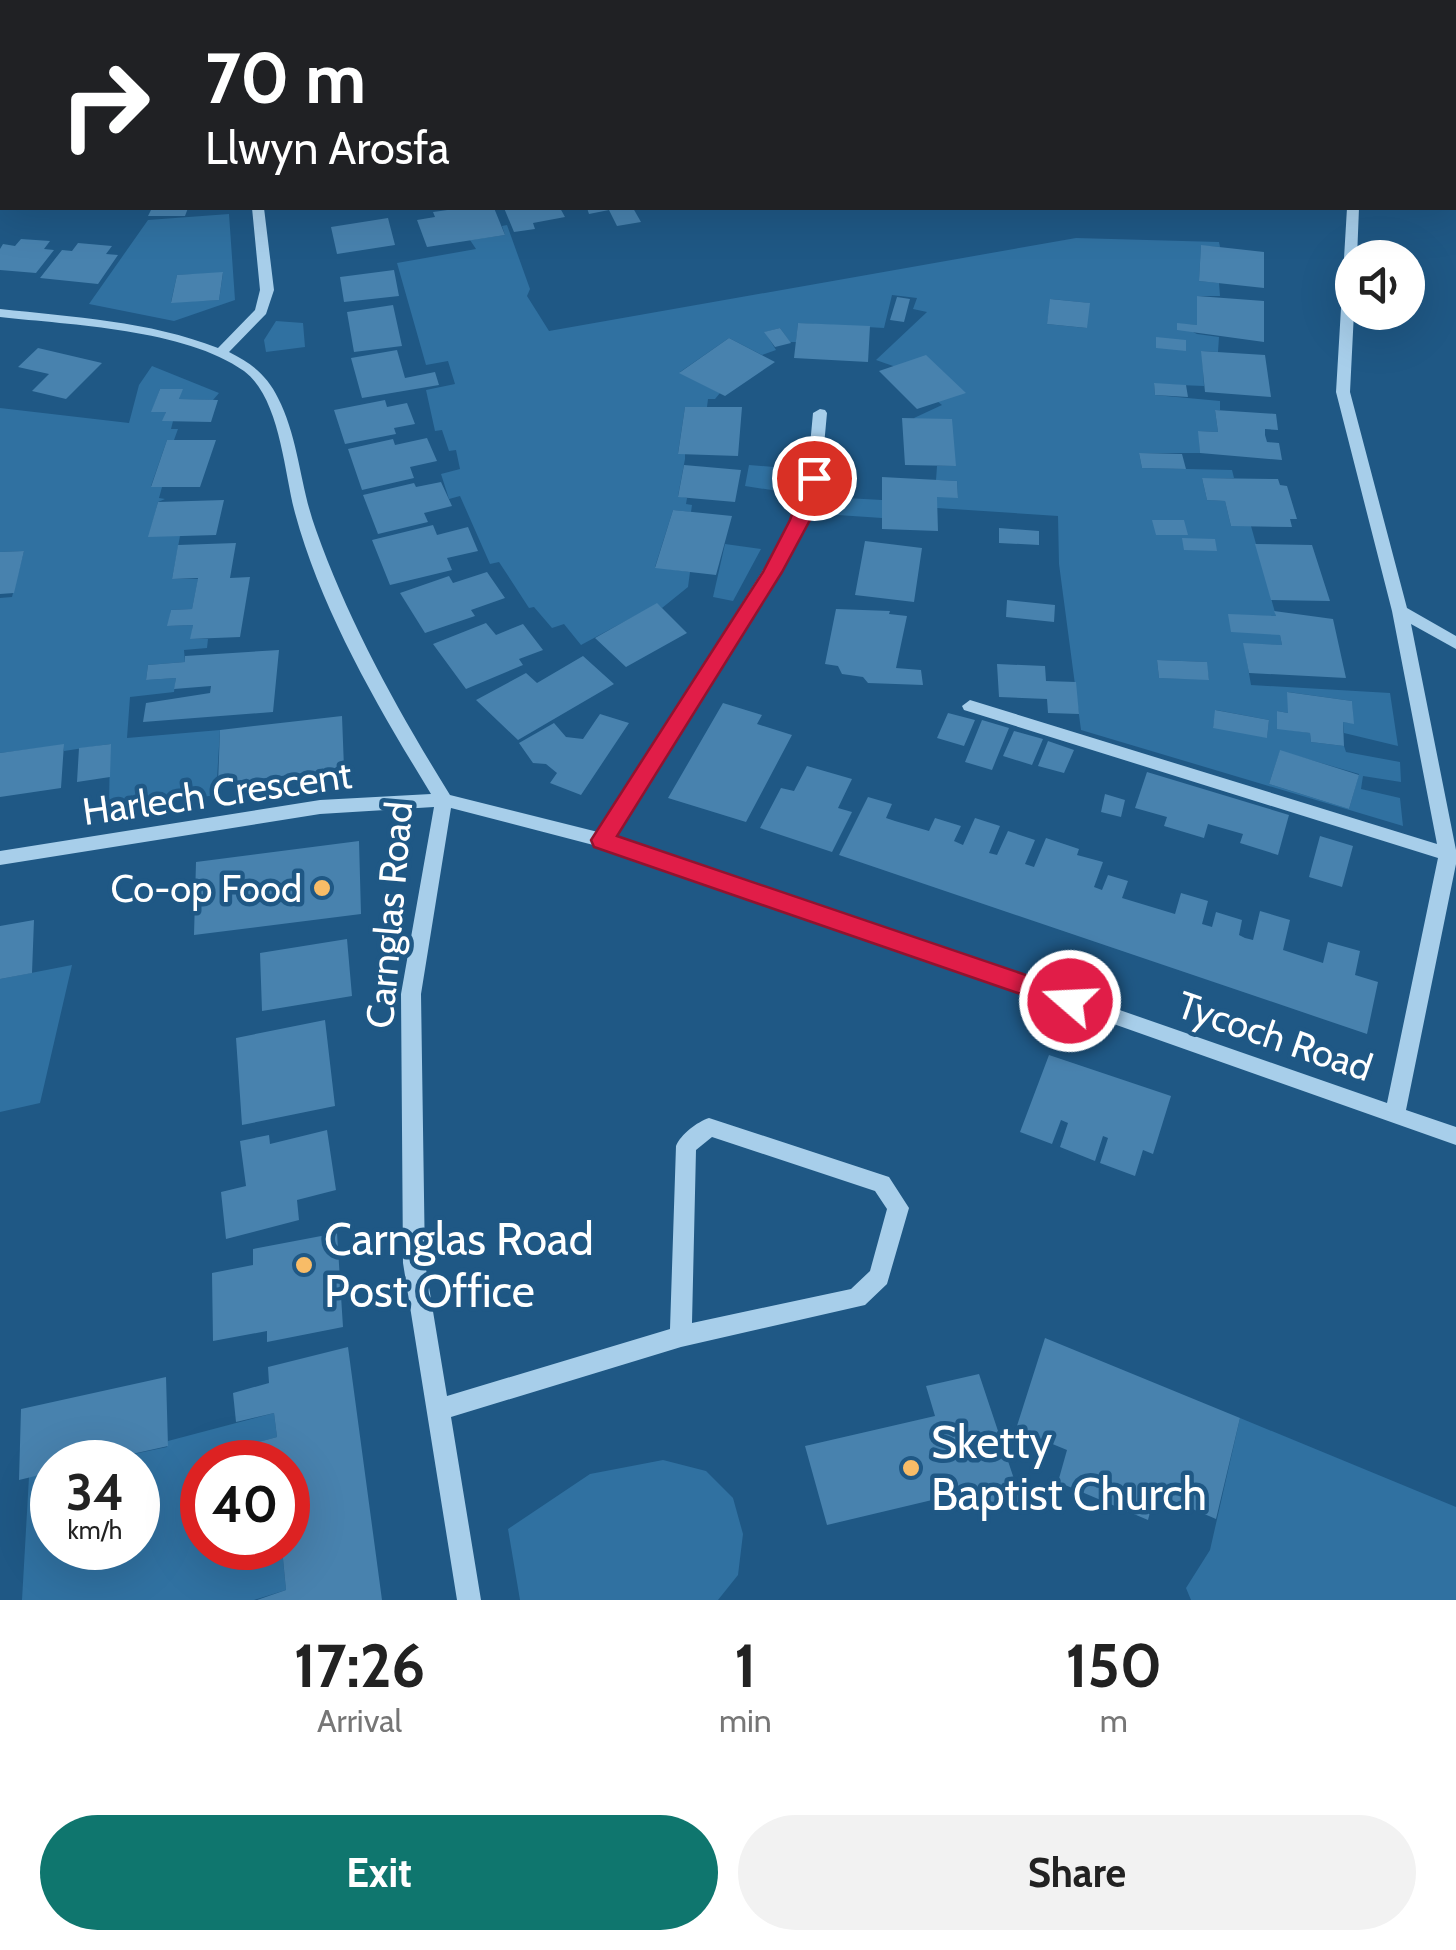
<!DOCTYPE html>
<style>
body{margin:0;font-family:Cabin,sans-serif;background:#f2f2f2;color:#222;height:100vh;display:flex;flex-direction:column;font-size:38px;white-space:nowrap}
*{box-sizing:border-box;margin:0}
p{font-size:32px;color:#767676}
.icon{flex:none;width:55px;height:55px;fill:none;stroke:currentColor;stroke-width:2;stroke-linecap:round;stroke-linejoin:round}
.map{position:relative;height:1600px;overflow:hidden}
.side{display:flex;flex-direction:column;background:#fff;flex:1}
.side>*{flex:none}
.guide{position:absolute;left:0px;top:0px;width:1458px;height:210px;box-shadow:0 10px 40px #0002;background:#202124;color:#fff;overflow:hidden}
.tools{position:absolute;left:1335px;top:240px;display:grid;gap:20px}
.tools a{display:grid;place-items:center;width:90px;height:90px;border-radius:50%;background:#fff;box-shadow:0 10px 40px #0002;font-size:50px}
.speed{position:absolute;left:30px;top:1440px;display:flex;gap:20px;font-size:50px;font-weight:700;text-align:center}
.speed>*{display:grid;place-content:center;width:130px;height:130px;border-radius:50%;background:#fff;box-shadow:0 10px 40px #0002;line-height:1}
.speed small{font-size:25px;font-weight:400}
.speed .limit{border:15px solid #d22;background:#fff;color:#111}
.pin{position:absolute;display:grid;place-items:center;width:85px;height:85px;color:#fff;margin:-42px;border:5px solid #fff;border-radius:50%;box-shadow:0 2px 10px #0007}
.me{position:absolute;width:110px;margin:-55px;rotate:289deg;stroke-linejoin:round;filter:drop-shadow(0 0 8px #0008)}
.turn{display:flex;align-items:center;gap:35px;height:210px;padding:0 40px;font-size:45px}
.turn .icon{width:130px;height:130px;stroke-width:2.5}
.turn b{display:block;font-size:70px;line-height:85px}
.eta{display:flex;justify-content:space-evenly;align-items:center;height:170px;text-align:center}
.eta b{font-size:60px;font-weight:700;line-height:70px}
.primary-button{display:flex;gap:20px;margin-top:auto;padding:20px 40px}
.primary-button a{flex:1;height:115px;border-radius:60px;background:#0f766e;color:#fff;font-size:40px;font-weight:700;line-height:115px;text-align:center}
.primary-button a+a{background:#f2f2f2;color:#222}
.map>svg:first-child{display:block}
.green{fill:#3071a1;fill-rule:evenodd}
.building{fill:#4882ae}
.lines{fill:none;stroke-linecap:round;stroke-linejoin:round}
.minor{fill:#a7ceea;fill-rule:evenodd}
.route{fill:#e11d48;stroke:#92132f;stroke-width:2.5}
.poi-dot{fill:#f8bc67;stroke:#1f5885;stroke-width:4}
.labels{text-anchor:middle;dominant-baseline:central;stroke-width:9;stroke-linejoin:round;paint-order:stroke}
.street-label{font-size:38px;fill:#fff;stroke:#1f5885}
.poi-label{font-size:38px;fill:#fff;stroke:#1f5885;text-anchor:end}
.near-poi-label{font-size:45px;fill:#fff;stroke:#1f5885;text-anchor:start}
</style>
<div class="map">
<svg width="1456" height="1600" viewBox="0 0 1456 1600">
<rect width="100%" height="100%" fill="#1f5885"/>
<!-- green -->
<path class="green" d="M229,214L235,300L174,321L89,304L148,220ZM223,273L219,300L171,302L177,275Z
M507,225L530,289L527,296L549,331L1076,238L1219,242L1220,247L1201,246L1199,281L1219,283L1220,296H1197V325L1177,324L1197,334L1219,337L1218,352L1202,351L1204,386L1154,384L1155,395L1220,401V410H1215L1218,432L1199,431L1200,453H1139L1142,468L1232,470L1234,478H1202L1207,500L1225,501L1231,526H1251L1276,616L1229,615L1280,635L1282,645L1244,644L1251,685L1390,693L1398,746L1344,733L1343,722L1353,723L1352,701L1288,692V713L1277,711V728L1310,733L1311,742L1344,746L1346,752L1400,762L1401,782L1363,776L1361,789L1400,798L1403,826L1081,730L1059,564L1058,516L937,508V497H958L957,481L936,480L937,466H956L914,418L942,405L893,366L876,360L927,312L913,309L917,298L892,295L884,328L798,323L796,342H790L780,328L765,332L776,350L762,355L729,338L680,372L720,393L715,399H708L707,407H685L678,453L685,454V459L678,496L687,498L686,504L692,505L691,512L673,510L655,567L690,572L688,587L662,608L657,604L581,645L564,624L552,628L534,607L529,608L499,562L490,564L460,496L449,499L441,474L460,469L456,450L449,451L442,430L435,431L426,390L455,384L448,361L426,365L397,263L476,249L470,240L505,235L502,226ZM1051,299L1089,303L1086,328L1047,324ZM1157,660L1206,662L1209,679L1159,678ZM1216,710L1269,720L1267,737L1213,727ZM1280,751L1359,774L1349,809L1269,784Z
M276,321L303,323L305,347L266,352L264,340Z
M152,366L219,393L213,400L179,399L182,389H160L152,411L166,412L163,421H173L171,429H178L174,440H167L151,486L162,487L159,498L165,499L158,502L149,536H180L172,579H198L192,609L171,610L168,626L193,625L191,639H208L207,648L184,650L185,662L148,665L146,680L176,678L174,692L130,697L127,738L220,730L216,795L109,810L110,744L64,751L63,745L0,753V598L12,597L24,551L0,552V408L129,423L139,385Z
M749,465L798,469L791,493L745,486Z
M828,497L882,500V518L823,514Z
M725,544L761,549L733,601L713,597Z
M72,965L40,1103L0,1112V979Z
M274,1413L277,1437L245,1446L246,1462H202V1548H230V1551L282,1548L286,1590L254,1600H22L29,1477L52,1472V1548H138V1462H96L167,1447L168,1441Z
M1240,1418L1456,1507V1600H1191L1186,1588L1210,1550Z
M663,1460L706,1471L733,1498L743,1534L738,1575L718,1600H520L508,1529L590,1474Z"/>
<!-- building -->
<path class="building" d="M152,208H188L185,216H148Z
M462,208H494L505,235L427,247L417,220L435,217L433,212Z
M504,208H560L565,217L533,223L535,229L514,232Z
M587,208H633L641,222L617,226L609,210L589,214Z
M388,218L395,245L337,254L331,227Z
M21,239L50,241L44,249L54,250L36,273L0,270V249L3,244L15,246Z
M78,243L112,246L106,254L118,255L98,284L40,278L62,250L72,251Z
M1201,245L1264,252V288L1199,281Z
M394,270L399,296L344,302L340,277Z
M223,272L219,300L171,303L177,275Z
M1197,296L1264,301V342L1177,330V323L1197,325Z
M897,297L910,299L904,322L890,320Z
M1050,299L1090,303L1087,328L1047,324Z
M393,305L402,346L354,352L347,312Z
M798,323L870,326L868,362L794,358Z
M780,328L791,343L775,347L764,332Z
M1156,337L1186,340V351L1156,348Z
M729,338L775,362L725,396L679,373Z
M38,348L102,363L66,399L32,391L49,374L18,367Z
M397,350L405,378L435,372L439,385L362,398L351,358Z
M1201,351L1265,355L1271,397L1205,392Z
M926,355L966,393L917,409L879,371Z
M1154,383L1186,385L1188,397L1155,395Z
M160,389H183L179,399L218,400L211,422L162,421L166,412H151Z
M385,400L387,407L407,403L415,424L394,428L396,434L345,444L334,410Z
M685,407H742L738,456L678,454Z
M1215,410L1276,414L1278,430L1265,429V435L1267,442L1279,443L1282,460L1200,453L1198,431L1218,432Z
M902,418L952,419L956,466L905,465Z
M427,438L437,461L410,467L414,478L362,490L348,449L393,439L395,445Z
M167,440H216L200,487H151Z
M1139,453L1182,454L1186,469L1142,468Z
M684,465L741,470L735,502L678,497Z
M882,477L957,481L958,498L937,497L938,531L882,529Z
M1202,478L1278,479L1280,485L1287,486L1297,519H1290L1292,527L1231,526L1225,501L1207,500Z
M441,482L452,506L424,513L428,522L378,534L363,495L414,483L416,487Z
M224,500L216,535L148,537L158,502Z
M673,510L732,516L716,575L655,568Z
M1152,520H1184L1188,535H1156Z
M433,525L437,535L468,527L478,551L447,558L452,570L390,585L372,540Z
M999,528L1039,531V545L999,543Z
M1182,538L1215,539L1217,551L1184,550Z
M865,541L922,548L914,602L855,595Z
M236,543L230,578L250,577L240,637L190,639L193,625L167,626L171,610L192,609L198,578L172,579L178,545Z
M1255,544L1312,545L1330,601L1271,600Z
M24,551L14,593L0,594V552Z
M487,572L505,598L471,610L475,616L425,633L400,593L449,576L453,583Z
M1007,600L1055,605L1054,622L1006,617Z
M657,603L687,633L626,667L595,638Z
M836,609L890,611L889,614L907,616L896,668L921,670L923,685L868,683L863,677L842,674L838,666L825,664Z
M1274,611L1333,619L1346,678L1249,673L1243,643L1282,645L1280,635L1231,632L1228,614L1276,616Z
M486,623L496,635L523,624L543,650L519,659L523,665L466,689L433,644Z
M279,650L273,712L143,722L146,703L210,693L211,686L174,689L176,678L146,680L148,665L185,662V656Z
M583,656L614,684L518,740L476,700L526,673L537,683Z
M1157,660L1207,662L1209,680L1159,678Z
M997,664L1045,666L1046,681L1076,682L1079,714L1048,713L1047,699L999,697Z
M1287,692L1352,701L1354,724L1343,722L1344,746L1311,742L1310,733L1277,729V711L1288,713Z
M723,703L762,715L757,724L792,735L746,822L668,798Z
M1215,710L1269,720L1267,738L1213,728Z
M948,713L975,720L964,746L937,738Z
M600,714L629,723L581,795L550,783L557,773L546,764L533,763L519,743L554,723L566,737L583,739Z
M342,716L344,768L218,784L220,730Z
M982,720L1009,728L992,770L965,762Z
M1014,731L1043,739L1032,765L1003,756Z
M1048,741L1074,750L1064,773L1038,766Z
M64,744L61,788L0,797V753Z
M111,744L110,777L77,782L79,748Z
M1280,750L1359,775L1349,809L1269,784Z
M807,766L852,779L838,808L852,812L832,852L760,828L781,788L794,791Z
M1147,772L1289,815L1278,855L1240,843L1243,834L1208,824L1204,838L1164,826L1167,817L1135,808Z
M1105,794L1125,800L1121,817L1101,812Z
M868,797L892,804L886,818L895,821L929,831L935,818L961,826L954,841L963,845L975,818L1000,826L989,853L997,855L1008,831L1035,840L1025,864L1034,867L1046,838L1079,849L1077,855L1103,862L1094,887L1102,890L1108,875L1128,881L1122,898L1175,914L1181,893L1208,901L1202,924L1212,927L1216,912L1242,920L1239,935L1245,938L1253,940L1260,911L1290,920L1283,950L1323,963L1328,942L1360,951L1355,975L1378,982L1367,1034L839,855Z
M1320,836L1353,846L1342,887L1309,877Z
M359,841L361,914L194,935L196,862Z
M34,920L32,973L0,979V926Z
M347,939L352,996L262,1011L260,953Z
M325,1020L335,1106L242,1125L236,1038Z
M1049,1055L1171,1096L1153,1154L1143,1150L1135,1176L1100,1163L1108,1138L1103,1136L1095,1161L1060,1147L1068,1123L1061,1120L1052,1144L1020,1132Z
M327,1130L336,1190L297,1200L299,1220L226,1239L221,1192L246,1186L240,1141L269,1135L270,1144Z
M337,1233L343,1327L267,1342V1331L213,1341L212,1273L253,1265V1249Z
M1045,1338L1240,1418L1216,1519L1155,1493L1148,1520L1058,1482L1067,1450L1016,1429Z
M348,1347L382,1600H257L286,1590L282,1548H288V1462H246L244,1446L277,1437L274,1413L236,1422L233,1393L269,1383L268,1367Z
M979,1374L1022,1503L978,1514L970,1491L827,1525L805,1446L935,1416L926,1386Z
M166,1377L168,1446L96,1462H52V1472L19,1480L21,1409Z"/>
<g class="lines">
<!-- minor -->
<path class="minor" d="M175,0H190L191,2H177Z
M597,0H607L608,2H598Z
M933,0H943L944,2H934Z
M1342,0H1352V2H1342Z
M1455,94H1456V100H1455Z
M252,208H264L274,290L266,314L229,352C251,363 267,375 278,398C299,439 300,487 316,530C349,623 398,711 450,795L598,832L782,540L807,478L813,413L820,409L825,410L827,413L821,478L798,540L613,837L789,895L1387,1103L1438,858L964,710L962,706L970,700L1437,844L1392,611L1336,392L1347,208H1359L1357,258H1352L1354,312L1350,392L1407,608L1456,636V649L1411,624L1456,850V864L1406,1110L1456,1127V1145L777,905L601,847L451,808L421,994L425,1263L447,1396L670,1329L676,1146C681,1134 697,1122 709,1118L889,1177L909,1208L887,1284L865,1305L681,1347L451,1417L481,1600H457L403,1263L401,994L434,807L320,814L0,865V851L320,800L431,794C378,707 322,612 295,513C284,472 280,398 244,371C185,329 71,325 0,317V309C73,317 149,321 218,348L255,310L260,290ZM712,1137L875,1191L887,1209L870,1271L851,1289L692,1323L696,1150Z"/>
</g>
<!-- route -->
<path class="route" d="M814,472L824,478L810,520L782,572L617,836L1079,993L1083,1001L1079,1008L1070,1011L594,847L591,840L763,572L790,520L805,478Z"/>
<!-- markers -->
<g class="poi-dot">
<circle cx="322" cy="888" r="10"/>
<circle cx="304" cy="1265" r="10"/>
<circle cx="911" cy="1468" r="10"/>
</g>
<g class="labels">
<!-- street labels -->
<g class="street-label">
<text transform="translate(217 793) rotate(-8)">Harlech Crescent</text>
<text transform="translate(389 915) rotate(-85)">Carnglas Road</text>
<text transform="translate(1275 1036) rotate(19)">Tycoch Road</text>
</g>
<!-- poi labels -->
<g class="poi-label">
<text x="302" y="888">Co-op Food</text>
</g>
<!-- near-poi labels -->
<g class="near-poi-label">
<text x="324" y="1239">Carnglas Road<tspan x="324" dy="52">Post Office</tspan></text>
<text x="931" y="1442">Sketty<tspan x="931" dy="52">Baptist Church</tspan></text>
</g>
</g>
</svg>
<div class="tools">
<a><svg class="icon" aria-label="sound" viewBox="0 0 24 24"><path d="M4 9h4l5-4v14l-5-4H4zM17 9q2 3 0 6"/></svg></a>
</div>
<div class="speed"><div>34<small>km/h</small></div><div class="limit">40</div></div>
<div class="pin" style="left:814px;top:478px;background:#d93025"><svg class="icon" aria-label="arrive" viewBox="0 0 24 24"><path d="M6 21V4h12l-3 4 3 4H6"/></svg></div>
<svg class="me" style="left:1070px;top:1001px" viewBox="-20 -20 40 40"><circle r="17" fill="#e11d48" stroke="#fff" stroke-width="3"/><path d="M0-11L8 9 0 5-8 9z" fill="#fff"/></svg>
<div class="guide">
<div class="turn"><svg class="icon" aria-label="right" viewBox="0 0 24 24"><path d="M7 20v-9h11M14 6l5 5-5 5"/></svg><div><b>70 m</b>Llwyn Arosfa</div></div>
</div>
</div>
<section class="side">
<div class="eta">
<div><b>17:26</b><p>Arrival</p></div>
<div><b>1</b><p>min</p></div>
<div><b>150</b><p>m</p></div>
</div>
<div class="primary-button"><a>Exit</a><a>Share</a></div>
</section>
